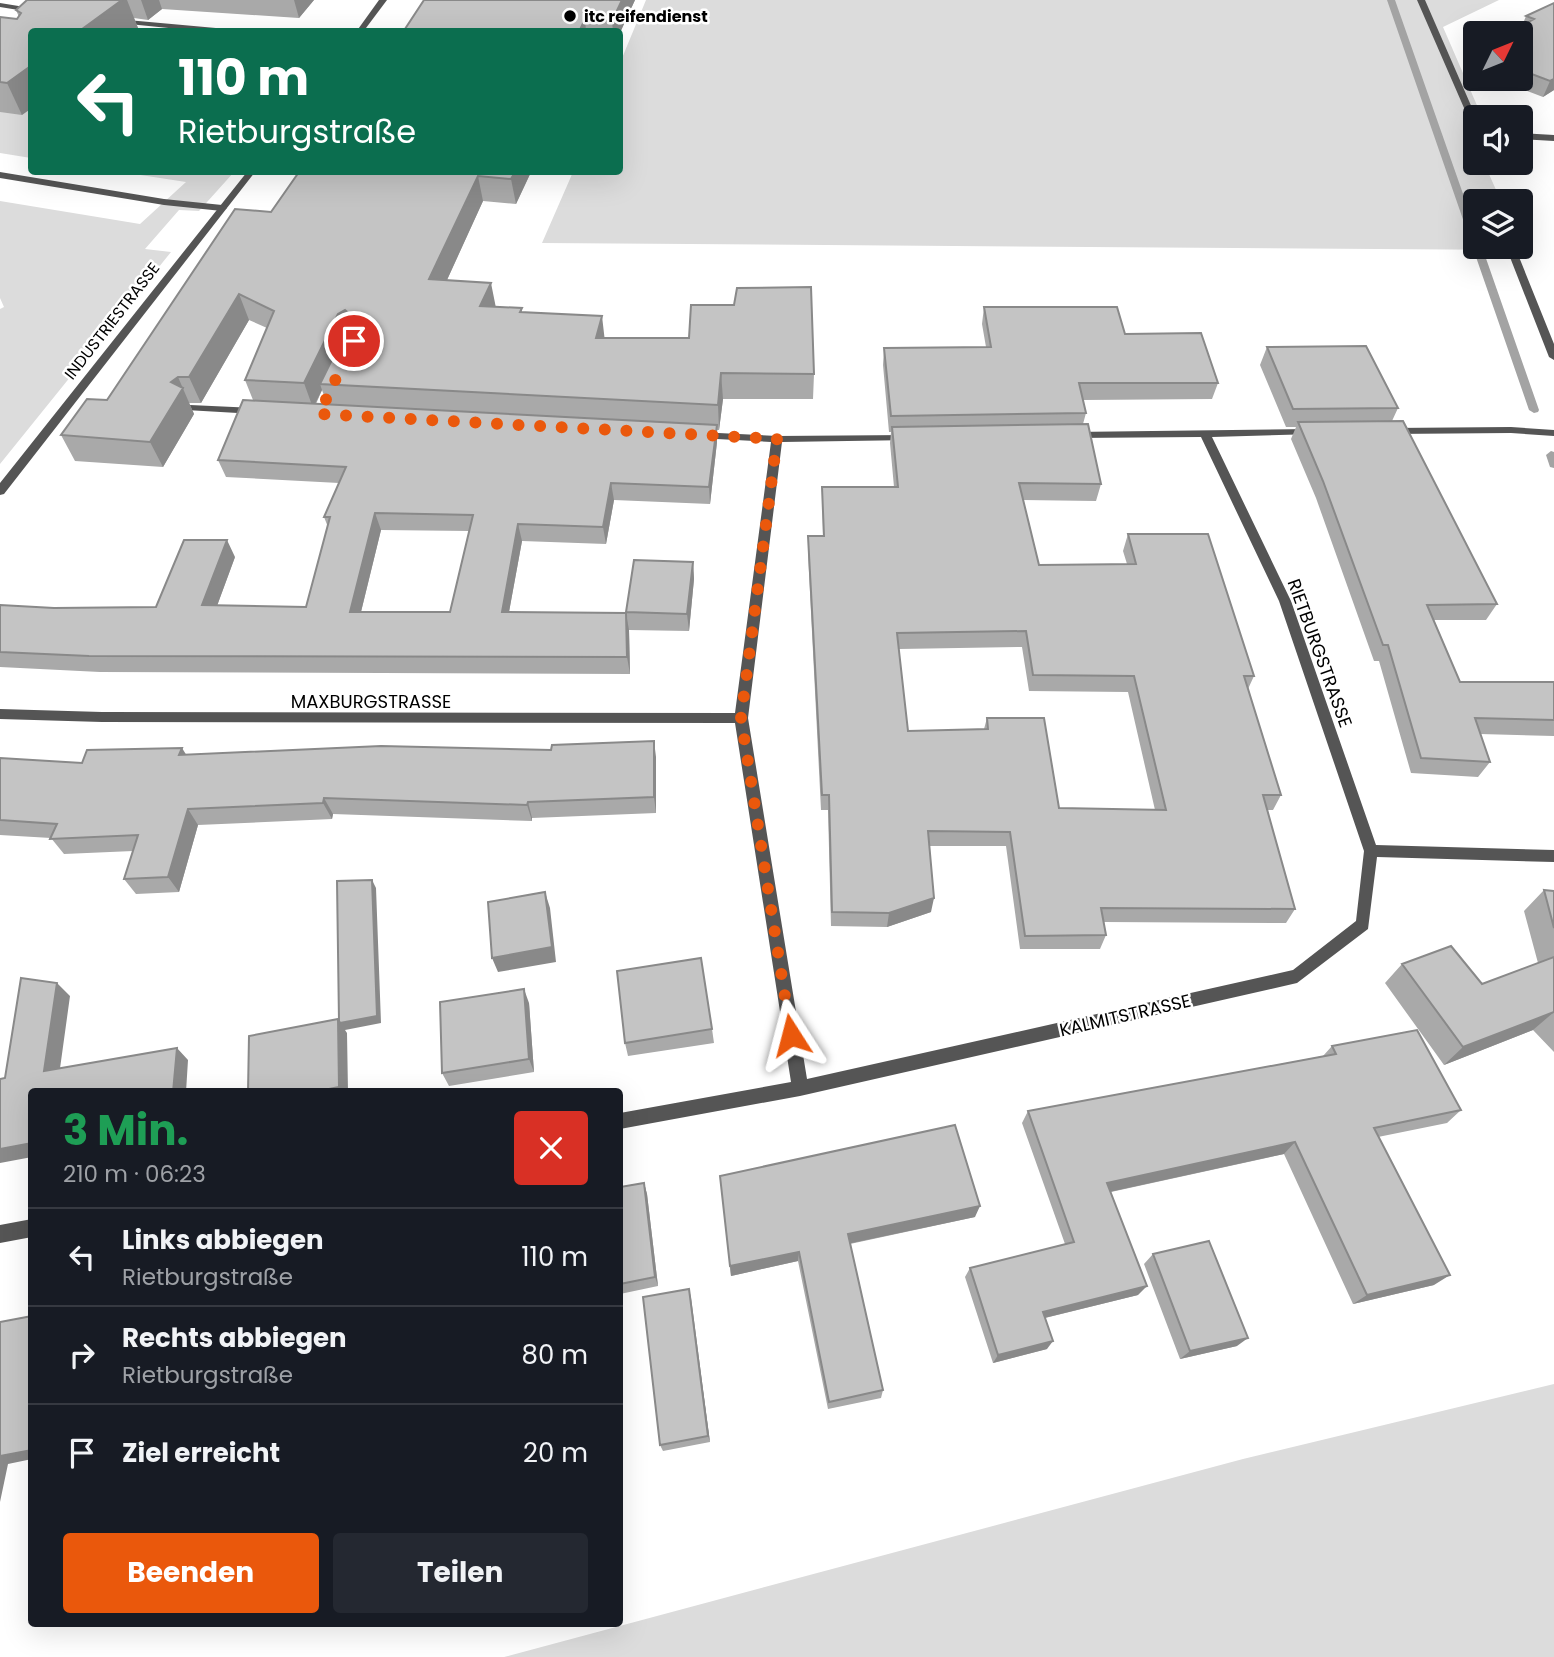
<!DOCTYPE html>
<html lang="de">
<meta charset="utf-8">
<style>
body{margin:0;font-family:Poppins,sans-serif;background:#242831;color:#f1f3f6;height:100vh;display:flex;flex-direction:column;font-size:26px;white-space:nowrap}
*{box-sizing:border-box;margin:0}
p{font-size:23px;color:#9ea1a6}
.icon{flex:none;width:38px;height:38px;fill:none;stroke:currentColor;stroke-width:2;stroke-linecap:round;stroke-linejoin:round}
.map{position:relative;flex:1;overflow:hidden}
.panel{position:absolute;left:28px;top:1088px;width:595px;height:539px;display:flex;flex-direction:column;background:#171b24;border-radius:7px;box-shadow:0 7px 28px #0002}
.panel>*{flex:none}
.hud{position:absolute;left:28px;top:28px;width:595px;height:147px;border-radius:7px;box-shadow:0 7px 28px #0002;background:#0b6e4f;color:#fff;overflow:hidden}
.needle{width:46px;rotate:47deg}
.tools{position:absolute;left:1463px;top:21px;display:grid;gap:14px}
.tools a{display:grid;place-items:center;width:70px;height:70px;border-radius:7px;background:#171b24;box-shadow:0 7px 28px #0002;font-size:35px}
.pin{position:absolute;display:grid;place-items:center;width:60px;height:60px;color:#fff;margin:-30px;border:4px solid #fff;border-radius:50%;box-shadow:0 2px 7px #0007}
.me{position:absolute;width:77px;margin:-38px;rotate:351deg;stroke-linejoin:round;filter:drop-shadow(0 0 5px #0008)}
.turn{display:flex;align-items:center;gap:24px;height:147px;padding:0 35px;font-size:32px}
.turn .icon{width:91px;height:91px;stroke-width:2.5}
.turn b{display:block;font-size:49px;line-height:60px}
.round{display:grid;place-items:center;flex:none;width:74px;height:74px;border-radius:7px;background:#242831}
.overview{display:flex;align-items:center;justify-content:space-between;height:119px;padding:0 35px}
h1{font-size:42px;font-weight:700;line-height:52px;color:#1e9e55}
.primary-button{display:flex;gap:14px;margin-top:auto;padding:14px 35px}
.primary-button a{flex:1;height:80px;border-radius:7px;background:#ea580c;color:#fff;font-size:28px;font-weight:700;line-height:80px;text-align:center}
.primary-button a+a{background:#242831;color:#f1f3f6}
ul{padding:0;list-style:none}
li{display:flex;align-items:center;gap:21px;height:98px;padding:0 35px;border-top:2px solid #363941}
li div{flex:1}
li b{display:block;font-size:26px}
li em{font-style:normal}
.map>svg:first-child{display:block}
.green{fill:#dcdcdc}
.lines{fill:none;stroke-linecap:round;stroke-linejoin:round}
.stream{fill:#a3a3a3;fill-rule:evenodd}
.lane{fill:#555;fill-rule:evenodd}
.street{fill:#555;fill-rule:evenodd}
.wall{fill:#a9a9a9;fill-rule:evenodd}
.shaded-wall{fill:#898989}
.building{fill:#c4c4c4;stroke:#898989;stroke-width:2;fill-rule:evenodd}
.route{stroke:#ea580c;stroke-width:12;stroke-dasharray:0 21.6}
.poi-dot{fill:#000;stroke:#fff;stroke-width:2.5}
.labels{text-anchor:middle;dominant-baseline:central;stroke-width:5;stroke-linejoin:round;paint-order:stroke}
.far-poi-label{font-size:16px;font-weight:bold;fill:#000;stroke:#fff;text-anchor:start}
.far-street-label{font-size:16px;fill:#000;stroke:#fff}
.street-label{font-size:18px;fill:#000;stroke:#fff}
</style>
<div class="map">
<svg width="1554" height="1657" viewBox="0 0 1554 1657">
<rect width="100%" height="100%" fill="#fff"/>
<!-- green -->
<path class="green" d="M646,0H1499L1443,27L1482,117H1475V163H1484L1501,201H1475V247H1520L1522,250L542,243L573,172H620V63Z
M0,18L32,32L31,158L0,153Z
M121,172H234L199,211L179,210L145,249L171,252L0,464V309L4,307L0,298V201L140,224L186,182Z
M1554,1384V1657H504L1243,1459Z"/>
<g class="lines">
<!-- stream -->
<path class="stream" d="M1387,0H1395L1475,228V247H1482L1539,410L1538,412L1534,413L1529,410Z
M1551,451L1554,452V468L1550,467L1546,455Z"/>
<!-- lane -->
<path class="lane" d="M1417,0H1425L1476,117L1475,126L1471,124Z
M0,3L37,9L41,11L37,13L0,7Z
M116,19L238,30L241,32H208L119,23L115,21Z
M1521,133L1554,135V141L1521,139Z
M0,172L164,199L222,205L227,208L222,211L164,205L0,178Z
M1506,247H1515L1554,344V360L1549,357Z
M0,709L102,712L109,717L102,722L0,719Z"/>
<!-- street -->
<path class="street" d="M379,0H387L363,32H356Z
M247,172H255L4,494L0,495V483Z
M190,405L255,408L260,411L255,414L186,410L185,408Z
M1511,427L1554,430V436L1511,433L1391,434L1386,431L1391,428Z
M1311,429L1315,430V434L1212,437L1291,601L1376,845L1554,850V862L1377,857L1368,929L1297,983L800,1096L620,1129V1113L791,1082L735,723L102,722L95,717L102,712L735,713L771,442L698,438L693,435L698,432L777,436L909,435L914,438L913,440L782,442L748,718L807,1079L1293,970L1356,921L1364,851L1279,601L1201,437L1073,438L1068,435L1073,432Z
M32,1219V1237L0,1243V1225Z"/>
</g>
<!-- wall -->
<path class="wall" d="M27,0H314L299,18L162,9L148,20L134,18L138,28L133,32H32L22,115L0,112V17L17,19L19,17L16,10Z
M635,0L620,32H403Z
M1554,3V90L1543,97L1496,79H1521V33H1510L1522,26L1526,16Z
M299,172H531L516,204L483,201L447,280L496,307L522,308V312L605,338L814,374L813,399H723L719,430H717V442L710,504L614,500L606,544L522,541L509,612L626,613L634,560L693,562L694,579L689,631L629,630L630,674L100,672L0,667V605L54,608L156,607L235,557L217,606L306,607L328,527L324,517L339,483L226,477L218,460L253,400L245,380L267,328L249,320L201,403H189L194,414L163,467L75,461L61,435L107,400L271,212ZM322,390L327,404H316ZM381,530L469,531L450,612H361Z
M984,307L1125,334L1218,383L1212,399L1083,400L1086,413L1083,424L1101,484L1096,501L1023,500L1039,565L1127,564L1123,551L1128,534L1254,676L1248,689L1281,795L1273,810H1267L1295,909L1286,923L1104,922L1106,935L1100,949H1020L1006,846H930L931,912L887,927L831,926L828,810H821L808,553V536H823L822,487H894L890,443L891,432H889L883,365L884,348L986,347L982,324ZM1022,647L1029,691L1128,692L1155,810L1059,808L987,718L984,729L908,731L899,649Z
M1267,347L1398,408L1392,421L1497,604L1486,620H1434L1460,682H1554V736L1480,734L1490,762L1478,777L1411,773L1379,661H1374L1316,498L1291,439L1296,427H1286L1260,365Z
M186,755L656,757V813L532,818V821L333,814L332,819L198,825L179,892L136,894L124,879L133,851L64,854L51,838L0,835V758L82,763Z
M1544,890L1554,891V1052L1533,1030L1444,1065L1385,983L1402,964L1482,984L1538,963L1524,911Z
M529,1003L534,1072L449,1086L442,1073Z
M712,1029L714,1043L628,1056L625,1043Z
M1332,1046L1461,1110L1447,1123L1378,1137L1434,1285L1353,1304L1284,1154L1111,1192L1138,1295L1045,1318L1047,1349L993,1363L965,1277L970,1268L1065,1244L1022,1123L1028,1111L1323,1056Z
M720,1176L975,1217L850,1244L883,1390L881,1398L828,1409L798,1261L731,1276Z
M644,1183L647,1194L658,1286L620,1294V1187Z
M1153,1254L1237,1346L1180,1359L1144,1264Z
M689,1289L710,1442L663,1451L660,1445Z"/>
<!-- shaded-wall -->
<path class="shaded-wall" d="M122,0H127L138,28L133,32H78Z
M141,0H159L162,9L148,20Z
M294,0H314L299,18Z
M622,0H635L620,33V32H613L612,21Z
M585,19L586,32H579Z
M32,65V108L22,115L7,83Z
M1554,79V90L1543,97L1550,81Z
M515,172H531L516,204L511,179Z
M478,176L483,201L436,304L429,279Z
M491,283L496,308L480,306Z
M239,294L249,320L201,403L189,377Z
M345,310L353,336L320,384L322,390L313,408L304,383L338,314Z
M602,316L605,342L596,338Z
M721,373L723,399L719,430L718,405Z
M178,377L194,414L163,467L150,442L171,382Z
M717,425V442L710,504L709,487Z
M611,483L614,500L606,544L603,527Z
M375,513L381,530L357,628L350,612Z
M518,524L522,541L506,628L502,612Z
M227,540L235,557L211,622L202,605Z
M693,562L694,579L689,631L687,614Z
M626,613L629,630L630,674L627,657Z
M654,741L656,757V813L654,797Z
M182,748L192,764L179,755Z
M324,798L333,814L332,819L323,803Z
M528,802L532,818V821L527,805Z
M188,809L198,825L179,892L168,877Z
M372,880L376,888L381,1023L345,1030L347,1033L348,1092H314L338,1019L340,1023Z
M545,892L550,908L556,962L498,972L492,958Z
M934,898L931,912L887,927L889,913Z
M57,983L70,996L58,1083L44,1071Z
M524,989L529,1003L534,1072L529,1059Z
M1554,1012L1533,1030L1444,1065L1463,1047Z
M177,1048L188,1060L186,1092H173Z
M1295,1142L1284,1154L1100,1194L1107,1183Z
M32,1143V1157L0,1163V1149Z
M644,1183L647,1194L658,1286L655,1277Z
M980,1206L975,1217L847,1244L848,1234Z
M799,1252L798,1261L731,1276L730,1266Z
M1450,1275L1434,1285L1353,1304L1367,1295Z
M1147,1286L1138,1295L1036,1320L1043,1312Z
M689,1289L691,1298L710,1442L708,1436Z
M1248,1338L1237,1346L1180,1359L1190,1351Z
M1053,1341L1047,1349L993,1363L998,1355Z
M32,1450V1459L8,1464L0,1502V1456Z"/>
<!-- building -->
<path class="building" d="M27,0H122L78,32H32V65L7,83L0,82V17L17,19L21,13L16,10Z
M424,0H622L612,21L585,19L579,32H403Z
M1554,3V79L1550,81L1521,70V41L1527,38L1521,36V33L1511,32L1534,19L1526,16Z
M299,172H515L511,179L478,176L429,279L491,283L480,306L522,308L520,312L602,316L596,338H689L691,305H734L737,288L811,287L814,374L721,373L718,405L320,384L353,317L345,310L338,314L304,383L245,380L274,311L239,294L189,377H178L171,382L183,388L150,442L61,435L87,399L107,400L235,209L271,212Z
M984,307H1117L1125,334L1201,333L1218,383H1079L1086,413L891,416L884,348L991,347Z
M1366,346L1398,408L1293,409L1267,347Z
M243,400L717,425L709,487L611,483L603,527L518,524L502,612L626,613L627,657L89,656L0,652V605L54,608L156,607L184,540H227L202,605L306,607L330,517H324L346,467L218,460ZM375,513L473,515L450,612H350Z
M1403,421L1497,604L1427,605L1460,682H1554V720L1475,718L1490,762L1421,758L1388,645H1383L1323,481L1298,422Z
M1088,424L1101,484L1019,483L1039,565L1136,564L1128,534H1208L1254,676H1244L1281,795H1263L1295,909L1101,908L1106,935L1025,936L1010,832L928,831L934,898L889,913L832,912L829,795H822L808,536H824L822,487H898L892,427ZM1026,631L1033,675L1134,676L1166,810L1059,808L1044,718H987L988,729L908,731L897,633Z
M634,560L693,562L687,614L626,612Z
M654,741V797L528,802L527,805L324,798L323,803L188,809L168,877L124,879L138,835L50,839L57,824L0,820V758L82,763L87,750L182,748L179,755L381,746L551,750L552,745Z
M372,880L377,1016L340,1023L339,1021L337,881Z
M1544,890L1554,891V928Z
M545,892L552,947L492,958L488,902Z
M1451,946L1482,984L1554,957V1012L1463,1047L1402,964Z
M701,958L712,1029L625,1043L617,971Z
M21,978L57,983L44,1071L177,1048L173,1092H32V1143L0,1149V1079L5,1078Z
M524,989L529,1059L442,1073L440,1002Z
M338,1019L339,1087L314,1092H248L249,1036Z
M1417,1030L1461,1110L1374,1128L1450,1275L1367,1295L1295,1142L1107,1183L1147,1286L1043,1312L1053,1341L998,1355L970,1268L1074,1242L1028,1111L1336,1054L1332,1046Z
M955,1125L980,1206L848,1234L883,1390L829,1402L799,1252L730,1266L720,1176Z
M644,1183L655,1277L620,1284V1187Z
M1209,1241L1248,1338L1190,1351L1153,1254Z
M689,1289L708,1436L660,1445L643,1297Z
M32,1316V1450L0,1456V1322Z"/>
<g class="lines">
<!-- route -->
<path class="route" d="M354,341L319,414L777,439L741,718L791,1035"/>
</g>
<!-- markers -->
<circle class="poi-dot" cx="570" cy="16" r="7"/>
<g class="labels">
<!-- far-poi labels -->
<g class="far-poi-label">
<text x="584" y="16">itc reifendienst</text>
</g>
<!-- far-street labels -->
<g class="far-street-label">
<text transform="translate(112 321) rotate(-52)">INDUSTRIESTRASSE</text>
</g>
<!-- street labels -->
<g class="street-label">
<text transform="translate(1320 653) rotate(70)">RIETBURGSTRASSE</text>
<text x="371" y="701">MAXBURGSTRASSE</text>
<text transform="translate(1125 1015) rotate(-13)">KALMITSTRASSE</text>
</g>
</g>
</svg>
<div class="tools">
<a><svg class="needle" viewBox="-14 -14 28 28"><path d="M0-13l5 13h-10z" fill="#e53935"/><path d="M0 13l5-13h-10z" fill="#9ea1a6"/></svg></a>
<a><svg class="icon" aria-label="sound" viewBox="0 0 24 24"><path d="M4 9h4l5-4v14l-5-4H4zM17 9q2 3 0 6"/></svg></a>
<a><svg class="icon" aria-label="layers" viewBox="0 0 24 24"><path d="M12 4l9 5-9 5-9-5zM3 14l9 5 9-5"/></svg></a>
</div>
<div class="pin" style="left:354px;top:341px;background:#d93025"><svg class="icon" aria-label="arrive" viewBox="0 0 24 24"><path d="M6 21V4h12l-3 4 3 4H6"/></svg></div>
<svg class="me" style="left:791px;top:1035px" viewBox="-20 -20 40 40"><path d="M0-17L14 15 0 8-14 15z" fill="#ea580c" stroke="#fff" stroke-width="4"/></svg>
<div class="hud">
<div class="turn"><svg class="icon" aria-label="left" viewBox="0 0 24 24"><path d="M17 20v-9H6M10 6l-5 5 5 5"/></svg><div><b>110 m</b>Rietburgstraße</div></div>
</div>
<section class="panel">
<div class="overview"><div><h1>3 Min.</h1><p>210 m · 06:23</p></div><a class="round" style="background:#d93025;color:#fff"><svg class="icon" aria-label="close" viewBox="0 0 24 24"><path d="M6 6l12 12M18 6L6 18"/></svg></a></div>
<ul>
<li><svg class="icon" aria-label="left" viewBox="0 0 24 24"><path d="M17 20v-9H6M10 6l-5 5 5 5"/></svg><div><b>Links abbiegen</b><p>Rietburgstraße</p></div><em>110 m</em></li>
<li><svg class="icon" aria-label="right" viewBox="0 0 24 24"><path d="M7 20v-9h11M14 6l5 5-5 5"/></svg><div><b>Rechts abbiegen</b><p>Rietburgstraße</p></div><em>80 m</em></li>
<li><svg class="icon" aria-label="arrive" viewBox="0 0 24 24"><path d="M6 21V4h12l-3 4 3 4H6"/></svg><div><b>Ziel erreicht</b></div><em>20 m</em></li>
</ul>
<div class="primary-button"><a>Beenden</a><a>Teilen</a></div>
</section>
</div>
